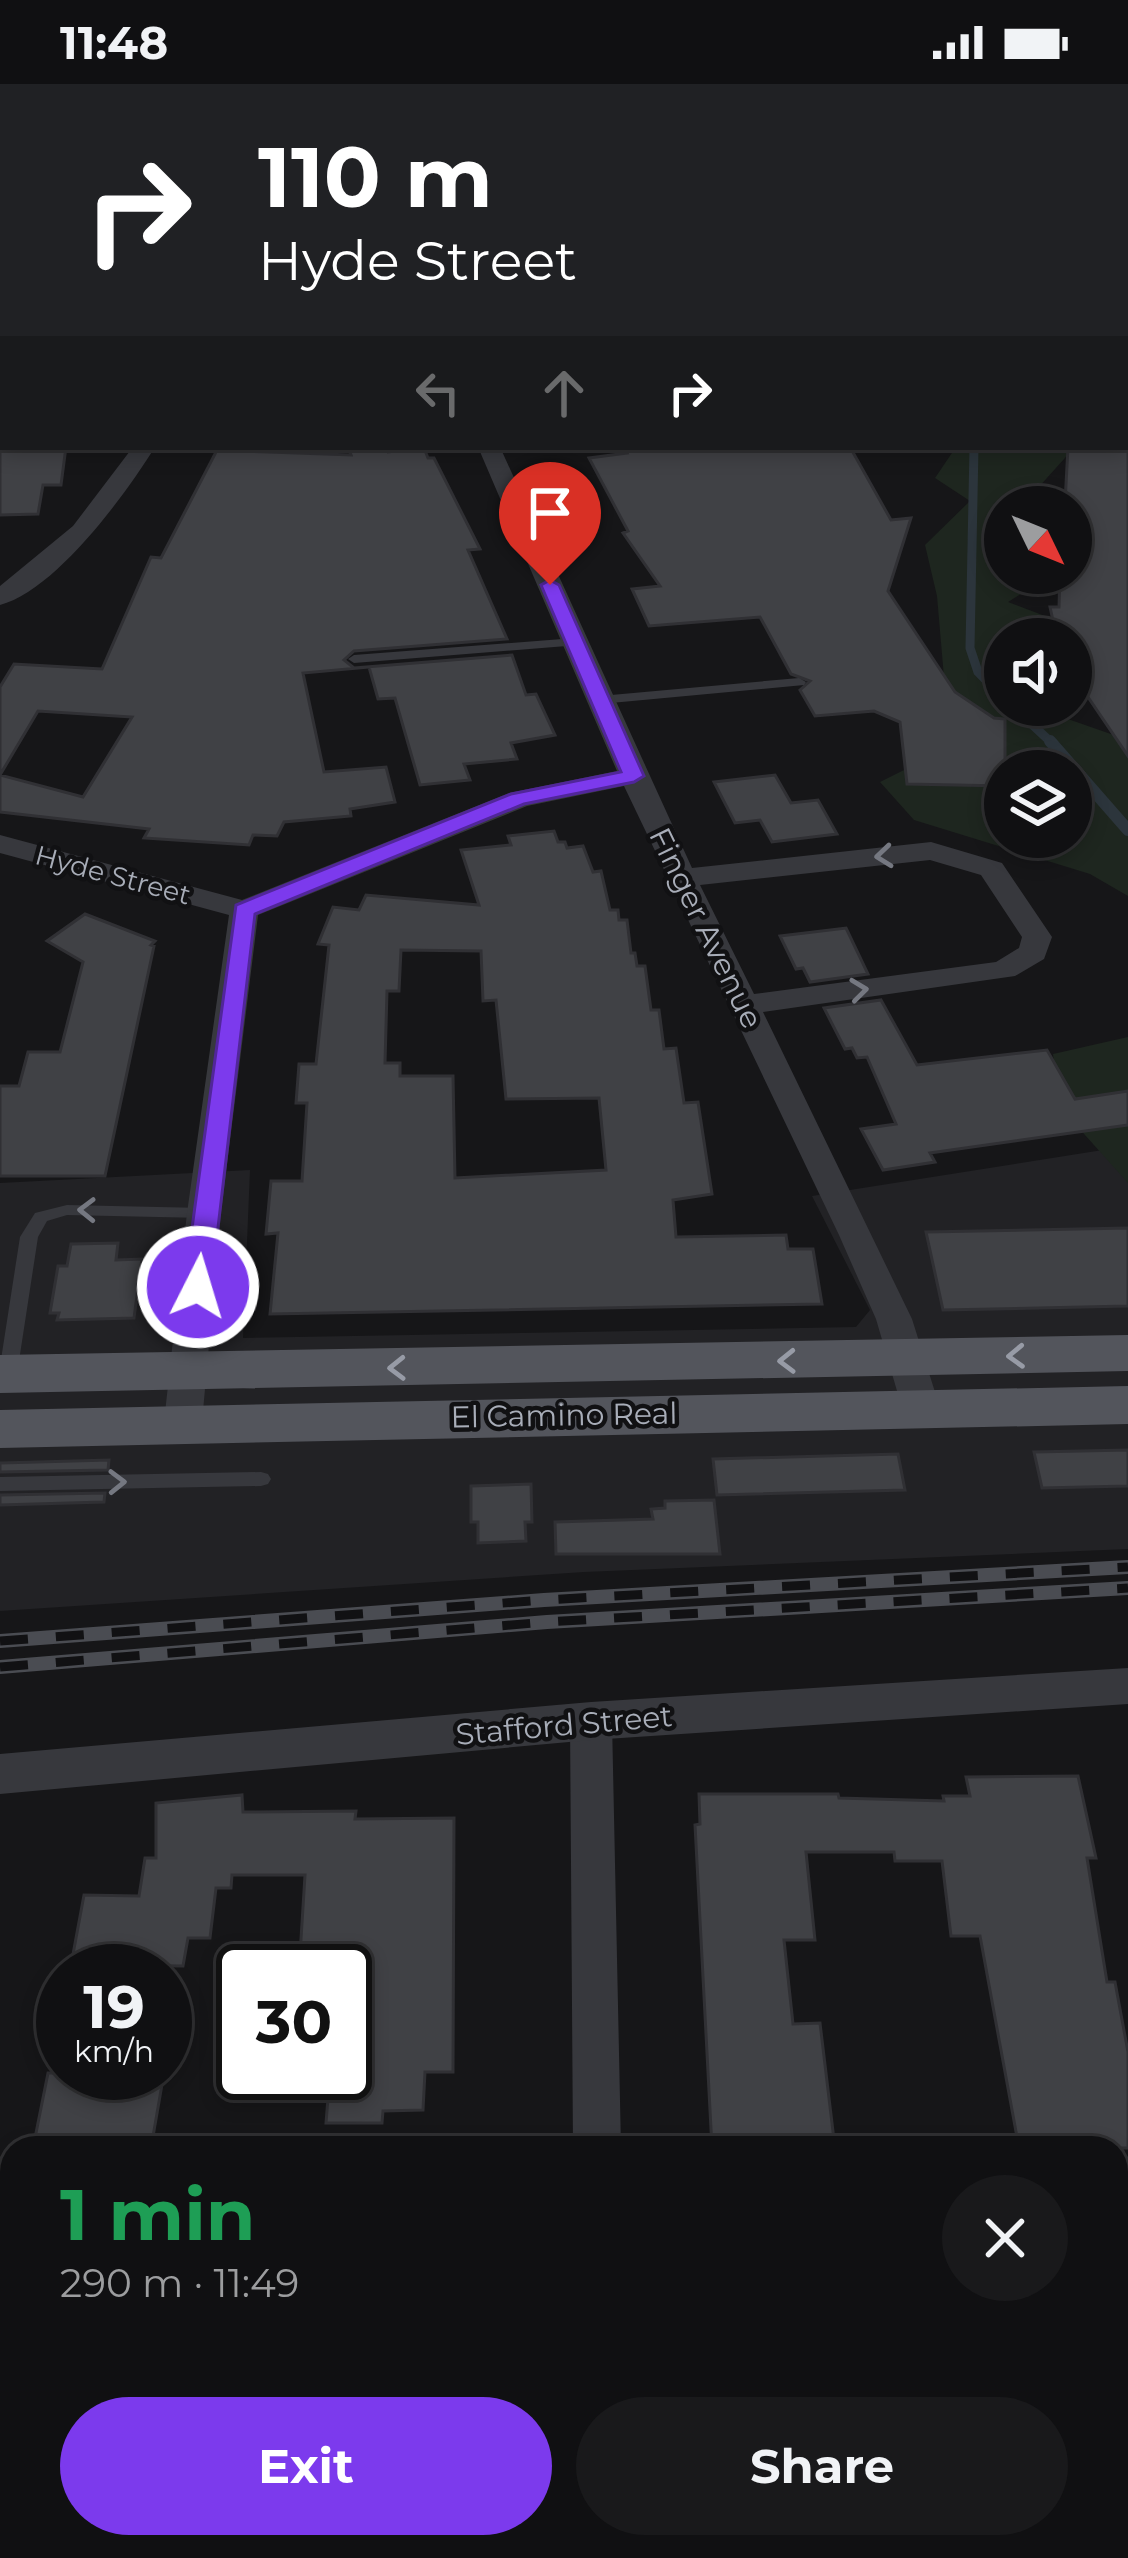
<!DOCTYPE html>
<meta charset="utf-8">
<style>
body{margin:0;font-family:Montserrat,sans-serif;background:#19191b;color:#f1f3f6;height:100vh;display:flex;flex-direction:column;font-size:45px;white-space:nowrap}
*{box-sizing:border-box;margin:0}
p{font-size:39px;color:#9c9d9f}
.icon{flex:none;width:66px;height:66px;fill:none;stroke:currentColor;stroke-width:2;stroke-linecap:round;stroke-linejoin:round}
.map{position:relative;flex:1;overflow:hidden}
.panel{position:absolute;left:0px;top:2052px;width:1128px;height:423px;display:flex;flex-direction:column;background:#101012;border-radius:36px 36px 0 0;box-shadow:0 6px 18px #0003,0 0 0 3px #303032}
.panel>*{flex:none}
.top-card{position:absolute;left:0px;top:0px;width:1128px;height:366px;box-shadow:0 6px 18px #0003,0 0 0 3px #303032;background:#202124;color:#fff;overflow:hidden}
.needle{width:78px;rotate:133deg}
.tools{position:absolute;left:984px;top:402px;display:grid;gap:24px}
.tools a{display:grid;place-items:center;width:108px;height:108px;border-radius:50%;background:#101012;box-shadow:0 6px 18px #0003,0 0 0 3px #303032;font-size:60px}
.speed{position:absolute;left:36px;top:1860px;display:flex;gap:24px;font-size:60px;font-weight:700;text-align:center}
.speed>*{display:grid;place-content:center;width:156px;height:156px;border-radius:50%;background:#101012;box-shadow:0 6px 18px #0003,0 0 0 3px #303032;line-height:1}
.speed small{font-size:30px;font-weight:400}
.speed .limit{border:6px solid #111;border-radius:18px;background:#fff;color:#111}
.pin{position:absolute;display:grid;place-items:center;width:102px;height:102px;color:#fff;margin:-123px -51px;border-radius:50% 50% 50% 0;rotate:-45deg;box-shadow:0 0 12px #0007}
.pin .icon{rotate:45deg}
.me{position:absolute;width:132px;margin:-66px;rotate:5deg;stroke-linejoin:round;filter:drop-shadow(0 0 9px #0008)}
.turn{display:flex;align-items:center;gap:42px;height:252px;padding:0 60px;font-size:54px}
.turn .icon{width:156px;height:156px;stroke-width:2.5}
.turn b{display:block;font-size:84px;line-height:102px}
.lanes{display:flex;align-items:center;height:114px;padding:0 60px;background:#0003;justify-content:center;gap:60px;direction:ltr}
.lanes .off{opacity:.35}
.round{display:grid;place-items:center;flex:none;width:126px;height:126px;border-radius:63px;background:#19191b}
.headline{display:flex;align-items:center;justify-content:space-between;height:204px;padding:0 60px}
h1{font-size:72px;font-weight:700;line-height:90px;color:#1e9e55}
.cta{display:flex;gap:24px;margin-top:auto;padding:24px 60px}
.cta a{flex:1;height:138px;border-radius:72px;background:#7c3aed;color:#fff;font-size:48px;font-weight:700;line-height:138px;text-align:center}
.cta a+a{background:#19191b;color:#f1f3f6}
.status{display:flex;justify-content:space-between;align-items:center;height:84px;padding:0 60px;background:#101012;direction:ltr}
.status svg{height:33px;fill:currentColor}
.map>svg:first-child{display:block}
.built{fill:#222225}
.green{fill:#1e261f;fill-rule:evenodd}
.lines{fill:none;stroke-linecap:round;stroke-linejoin:round}
.stream-far2{stroke:#2c353c;stroke-width:8}
.stream-far1{stroke:#2c353c;stroke-width:9}
.stream{stroke:#2c353c;stroke-width:12}
.building{fill:#404145;stroke:#303034;stroke-width:3;fill-rule:evenodd}
.service{fill:#37383d;fill-rule:evenodd}
.minor{fill:#37383d;fill-rule:evenodd}
.tertiary{fill:#37383d;fill-rule:evenodd}
.primary{fill:#53555c;fill-rule:evenodd}
.rail-casing{stroke:#4a4c52;stroke-width:14}
.rail{stroke:#111113;stroke-width:9;stroke-dasharray:28;stroke-linecap:butt}
.oneway{stroke:#757881}
.oneway2{stroke:#979ba6}
.route{fill:#7c3aed;stroke:#51269a;stroke-width:3}
.labels{text-anchor:middle;dominant-baseline:central;stroke-width:9;stroke-linejoin:round;paint-order:stroke}
.far-street-label{font-size:27px;fill:#a8adb8;stroke:#111113}
.street-label{font-size:30px;fill:#a8adb8;stroke:#111113}
</style>
<div class="status"><b>11:48</b><svg viewBox="0 0 49 12"><path d="M0 12V9h3v3zM5 12V6h3v6zM10 12V3h3v9zM15 12V0h3v12zM26 1h20v11H26zM47 4h2v5h-2z"/></svg></div>
<div class="map">
<svg width="1128" height="2474" viewBox="0 0 1128 2474">
<rect width="100%" height="100%" fill="#161618"/>
<!-- built -->
<path class="built" d="M1128,1062V1465L584,1488L0,1527V1099L250,1086L243,1254L856,1243L870,1226L812,1112Z"/>
<!-- green -->
<path class="green" d="M956,363L1073,365L1037,405L1069,423H1005V489H1054L1008,518L1045,532L1015,555H1005V621H1061L1065,634L1128,656V812L1090,790L914,736L880,698L950,663L937,512L925,461L970,417L935,394ZM1005,687H1071V753H1005Z
M1128,953V1099L1059,1022L1053,970Z"/>
<g class="lines">
<!-- stream-far2 -->
<path class="stream-far2" d="M642,0L647,3"/>
<!-- stream-far1 -->
<path class="stream-far1" d="M974,363L970,564L978,588L1005,616
M1011,621L1053,660"/>
<!-- stream -->
<path class="stream" d="M1050,657L1128,746"/>
</g>
<!-- building -->
<path class="building" d="M0,363H66L61,401H43L38,430L0,431Z
M348,363H386L388,368L424,364L428,374H434L480,465L468,466L507,555L354,567L344,576L354,584L512,571L526,611L536,610L555,651L511,659L517,675L464,680L470,696L420,701L395,614L378,615L369,583L303,589L324,688L386,683L395,718L350,725L351,732L284,738L277,752L253,751L249,761L144,754L149,745L0,728V691L83,713L132,633L38,627L0,691V603L14,580L102,585L151,473L161,474L217,366L351,371Z
M624,363H742L744,367L850,363L891,436L911,434L888,507L955,608L994,634L1005,635V702L907,700L900,638L874,627L815,632L800,606L810,597L791,590L760,533L649,542L632,505L660,502L623,449L628,447L589,374L627,369Z
M1068,363H1128V672L1071,588V555H1057L1050,523H1059L1060,489H1071V420L1065,419Z
M775,691L791,719L818,716L837,750L772,758L760,736L735,739L714,698Z
M554,747L558,758H565L567,764L583,762L593,788L601,787L610,826H618L619,836H627L631,869H635L637,882H645L651,926H659L664,965L676,964L684,1019L698,1018L712,1110L673,1116L676,1153L786,1151L788,1165H813L822,1220L270,1230L278,1149L266,1150L271,1097H302L307,1019H296L299,980H316L329,861L318,860L333,823L359,826L366,811L479,821L461,766L511,761L508,752ZM401,866L481,867L483,917L496,916L506,1015L599,1014L606,1086L455,1094L453,992H400V979H385L387,907H399Z
M85,830L155,857L151,861L154,862L105,1092H0V1002H19L28,968H60L83,878L47,857Z
M846,844L868,890L810,898L803,884L796,885L780,852Z
M881,916L917,981L1047,966L1075,1015L1128,1007V1041L930,1069L935,1078L883,1086L861,1045L896,1040L867,973L857,974L852,964L845,965L824,924Z
M1128,1144V1222L943,1226L926,1148Z
M118,1159L116,1176L142,1175L134,1234L57,1236L59,1229H50L58,1182H67L71,1160Z
M1128,1366V1402L1042,1404L1034,1368Z
M898,1370L905,1406L717,1411L713,1375Z
M109,1376L108,1386L0,1388V1379Z
M531,1400L532,1438H525L526,1457L478,1459V1438H471V1402Z
M105,1409L104,1418L0,1421V1411Z
M714,1416L720,1470H556L555,1438L653,1435L651,1425L665,1424V1417Z
M1078,1692L1096,1774H1087L1107,1898H1115L1128,1968V2064H1019L980,1852H951L942,1777H895L894,1768H806L815,1856H784L793,1940L820,1939L835,2064H712L695,1741L700,1740L699,1710H838L839,1714L944,1717L943,1712H970L966,1693Z
M242,1711L243,1728L356,1727L355,1735L454,1734L453,1988H425L423,2026L383,2027L382,2039H326L330,1989H345V1887H299L305,1791H232L231,1804H216L210,1854H188L183,1882L71,1881L84,1811L139,1812L145,1774H156V1719Z
M48,1989H164L151,2064H33Z"/>
<g class="lines">
<!-- service -->
<path class="service" d="M575,554L581,558L579,561L354,579L348,575L354,571Z
M799,594L806,598L804,601L600,620L593,616L600,612Z
M67,1121L204,1124L213,1129L204,1134L67,1131L47,1137L38,1153L17,1290L8,1296L1,1294L0,1282L20,1153L35,1129Z
M261,1388L268,1390L271,1395L268,1400L261,1402L0,1407V1393Z"/>
<!-- minor -->
<path class="minor" d="M796,0H813L815,3H798Z
M1125,20H1128V30H1125Z
M0,69H3V79H0Z
M1125,106H1128V118H1125Z
M0,184H3V196H0Z
M1125,247L1128,248V262L1125,261Z
M0,321H3V335H0Z
M133,363H155C126,410 55,507 0,521V502L73,442Z
M478,363H500L692,784L931,758L1002,779L1052,853L1044,875L1015,892L763,928L912,1235L940,1324L934,1333L921,1337L908,1333L902,1324L876,1235L839,1151L624,702L527,722L258,831L221,1129L202,1338L196,1347L183,1351L170,1347L164,1338L187,1129L229,831L0,769V751L242,816L509,709L617,687ZM930,776L981,791L1022,853L1019,864L996,878L754,910L700,801Z
M591,1621L606,1626L612,1637L621,2064H573L570,1637L576,1626Z
M574,2463H630V2474H574Z"/>
<!-- tertiary -->
<path class="tertiary" d="M1128,1584V1620L591,1656L0,1710V1670L591,1618Z"/>
<!-- primary -->
<path class="primary" d="M1128,1251V1287L0,1309V1271Z
M1128,1302V1340L0,1364V1326Z"/>
<!-- rail casing -->
<g class="rail-casing">
<path id="rail" d="M0,1557L544,1516L1128,1483
M0,1583L547,1538L1128,1504"/>
</g>
<!-- rail -->
<use href="#rail" class="rail"/>
</g>
<!-- one-way arrows -->
<defs><path id="oneway-chevron" d="M-2-3.5L2.5 0L-2 3.5" fill="none" stroke-width="1.6" stroke-linecap="round" stroke-linejoin="round" transform="scale(3)"/></defs>
<g class="oneway">
<use href="#oneway-chevron" transform="translate(884 772) rotate(174)"/>
<use href="#oneway-chevron" transform="translate(859 906) rotate(-7)"/>
<use href="#oneway-chevron" transform="translate(87 1126) rotate(-179)"/>
<use href="#oneway-chevron" transform="translate(117 1398) rotate(-1)"/>
</g>
<g class="oneway2">
<use href="#oneway-chevron" transform="translate(1016 1272) rotate(178)"/>
<use href="#oneway-chevron" transform="translate(787 1277) rotate(179)"/>
<use href="#oneway-chevron" transform="translate(397 1284) rotate(179)"/>
</g>
<!-- route -->
<path class="route" d="M550,496L559,501L644,692L634,698L524,720L255,830L211,1203L207,1209H188L184,1203L236,821L511,710L621,688L541,501Z"/>
<g class="labels">
<!-- far-street labels -->
<g class="far-street-label">
<text transform="translate(113 791) rotate(15)">Hyde Street</text>
</g>
<!-- street labels -->
<g class="street-label">
<text transform="translate(706 844) rotate(64)">Finger Avenue</text>
<text transform="translate(564 1331) rotate(-1)">El Camino Real</text>
<text transform="translate(564 1641) rotate(-5)">Stafford Street</text>
</g>
</g>
</svg>
<div class="tools">
<a><svg class="needle" viewBox="-14 -14 28 28"><path d="M0-13l5 13h-10z" fill="#e53935"/><path d="M0 13l5-13h-10z" fill="#9c9d9f"/></svg></a>
<a><svg class="icon" aria-label="sound" viewBox="0 0 24 24"><path d="M4 9h4l5-4v14l-5-4H4zM17 9q2 3 0 6"/></svg></a>
<a><svg class="icon" aria-label="layers" viewBox="0 0 24 24"><path d="M12 4l9 5-9 5-9-5zM3 14l9 5 9-5"/></svg></a>
</div>
<div class="speed"><div>19<small>km/h</small></div><div class="limit">30</div></div>
<div class="pin" style="left:550px;top:501px;background:#d93025"><svg class="icon" aria-label="arrive" viewBox="0 0 24 24"><path d="M6 21V4h12l-3 4 3 4H6"/></svg></div>
<svg class="me" style="left:198px;top:1203px" viewBox="-20 -20 40 40"><circle r="17" fill="#7c3aed" stroke="#fff" stroke-width="3"/><path d="M0-11L8 9 0 5-8 9z" fill="#fff"/></svg>
<div class="top-card">
<div class="turn"><svg class="icon" aria-label="right" viewBox="0 0 24 24"><path d="M7 20v-9h11M14 6l5 5-5 5"/></svg><div><b>110 m</b>Hyde Street</div></div>
<div class="lanes"><svg class="icon off" aria-label="left" viewBox="0 0 24 24"><path d="M17 20v-9H6M10 6l-5 5 5 5"/></svg><svg class="icon off" aria-label="ahead" viewBox="0 0 24 24"><path d="M12 20V5M6 11l6-6 6 6"/></svg><svg class="icon" aria-label="right" viewBox="0 0 24 24"><path d="M7 20v-9h11M14 6l5 5-5 5"/></svg></div>
</div>
<section class="panel">
<div class="headline"><div><h1>1 min</h1><p>290 m · 11:49</p></div><a class="round"><svg class="icon" aria-label="close" viewBox="0 0 24 24"><path d="M6 6l12 12M18 6L6 18"/></svg></a></div>
<div class="cta"><a>Exit</a><a>Share</a></div>
</section>
</div>
